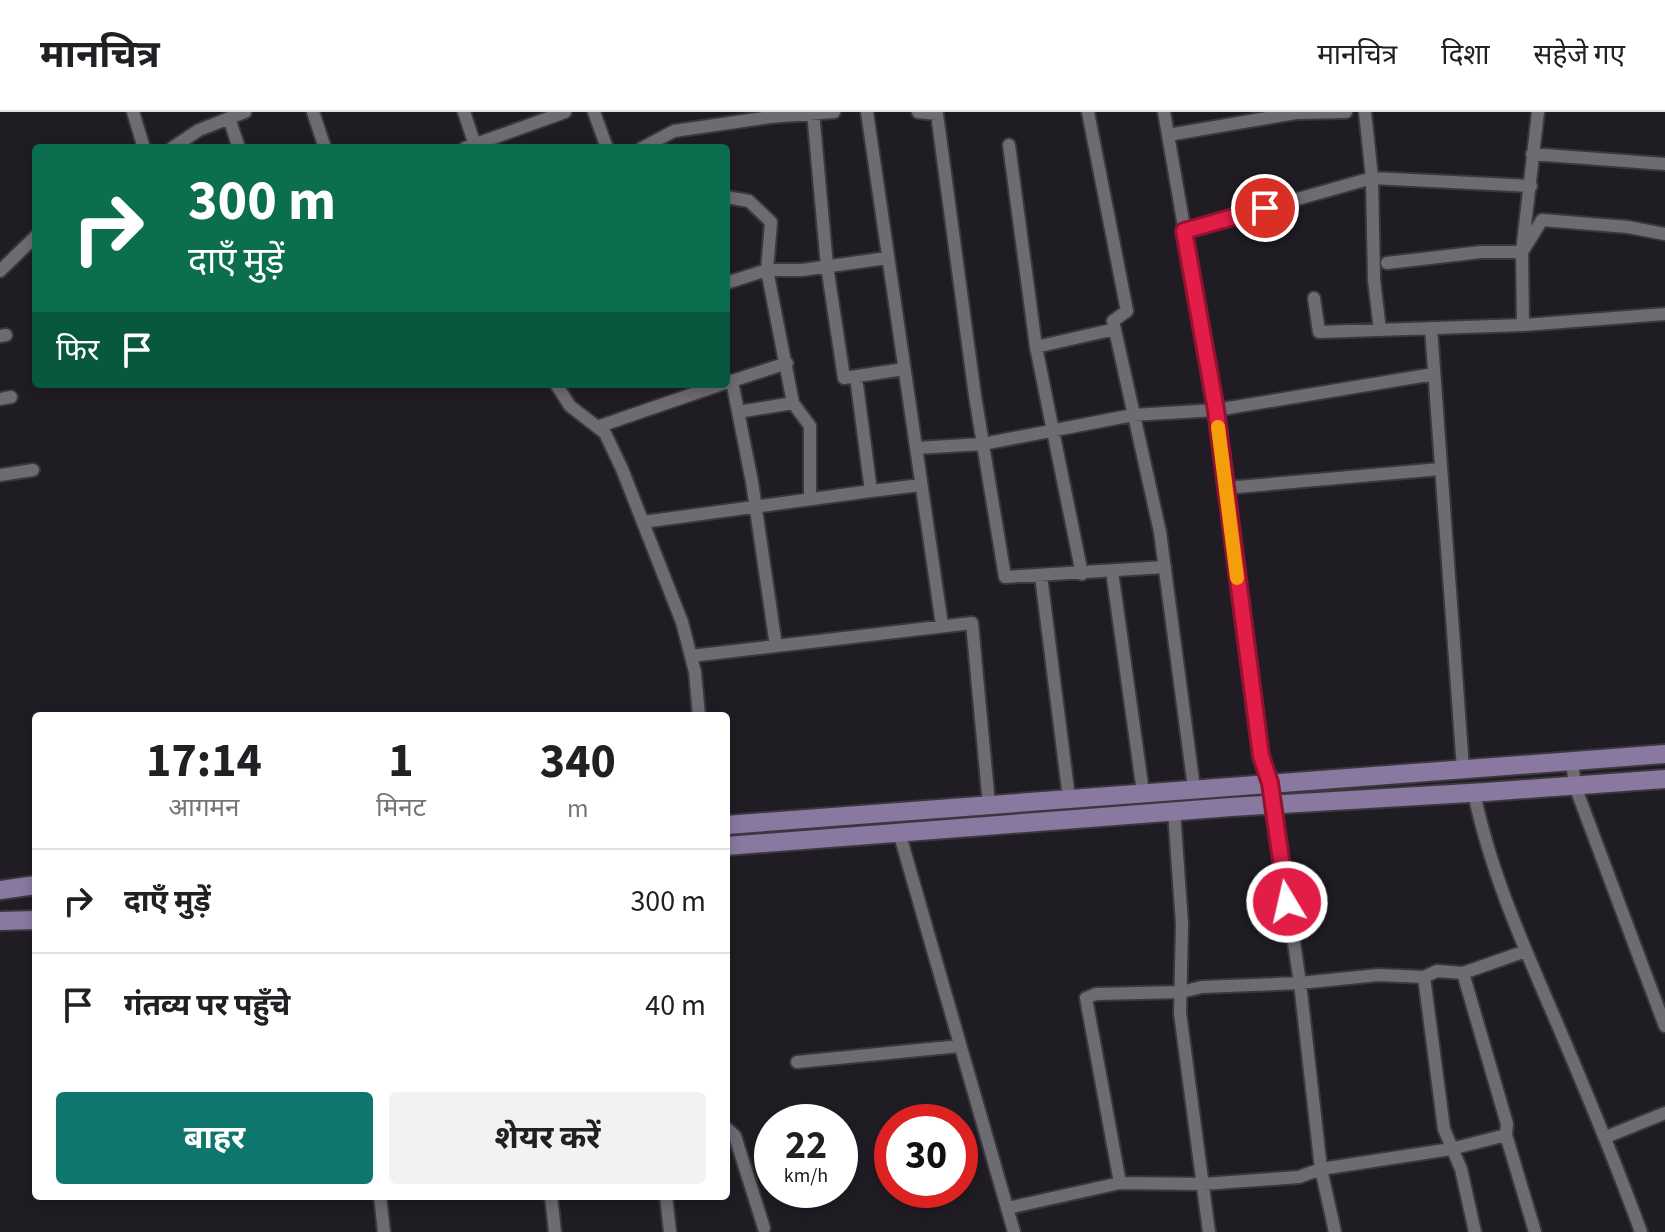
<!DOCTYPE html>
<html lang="hi">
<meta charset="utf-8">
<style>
body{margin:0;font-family:"Source Sans 3","Noto Sans Devanagari",sans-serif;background:#f2f2f2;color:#202124;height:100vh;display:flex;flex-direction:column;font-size:30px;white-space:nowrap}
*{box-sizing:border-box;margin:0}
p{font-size:26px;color:#757577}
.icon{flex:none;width:44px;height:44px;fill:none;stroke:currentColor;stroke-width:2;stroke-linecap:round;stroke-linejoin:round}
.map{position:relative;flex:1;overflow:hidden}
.side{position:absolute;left:32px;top:600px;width:698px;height:488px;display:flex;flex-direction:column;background:#fff;border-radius:8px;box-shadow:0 4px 12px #0003}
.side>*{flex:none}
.guide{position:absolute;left:32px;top:32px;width:698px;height:244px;border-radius:8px;box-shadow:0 4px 12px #0003;background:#0b6e4f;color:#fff;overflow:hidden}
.speed{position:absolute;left:754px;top:992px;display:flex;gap:16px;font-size:40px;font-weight:700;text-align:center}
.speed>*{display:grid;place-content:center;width:104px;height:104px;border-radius:50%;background:#fff;box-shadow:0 4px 12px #0003;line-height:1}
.speed small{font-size:20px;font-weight:400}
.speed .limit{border:12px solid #d22;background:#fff;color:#111}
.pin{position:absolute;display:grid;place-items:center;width:68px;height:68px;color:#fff;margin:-34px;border:4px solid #fff;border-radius:50%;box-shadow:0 2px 8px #0007}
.me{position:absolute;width:88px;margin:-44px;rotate:351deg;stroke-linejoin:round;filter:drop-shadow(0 0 6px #0008)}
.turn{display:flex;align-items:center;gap:28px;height:168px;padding:0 24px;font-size:36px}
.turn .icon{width:104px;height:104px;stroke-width:2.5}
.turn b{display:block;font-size:56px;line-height:68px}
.then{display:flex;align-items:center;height:76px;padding:0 24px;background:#0003;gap:16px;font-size:30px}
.eta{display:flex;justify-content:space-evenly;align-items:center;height:136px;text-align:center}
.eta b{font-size:48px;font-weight:700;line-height:56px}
.action{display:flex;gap:16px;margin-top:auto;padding:16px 24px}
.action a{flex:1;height:92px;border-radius:8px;background:#0f766e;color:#fff;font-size:32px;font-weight:700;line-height:92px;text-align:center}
.action a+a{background:#f2f2f2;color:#202124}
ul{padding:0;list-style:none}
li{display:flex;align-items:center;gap:24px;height:104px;padding:0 24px;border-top:2px solid #e0e0e0}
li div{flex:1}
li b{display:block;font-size:30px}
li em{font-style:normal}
header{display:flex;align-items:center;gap:48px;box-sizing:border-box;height:112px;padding:0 40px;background:#fff;border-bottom:2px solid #e0e0e0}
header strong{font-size:38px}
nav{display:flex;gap:44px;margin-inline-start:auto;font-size:28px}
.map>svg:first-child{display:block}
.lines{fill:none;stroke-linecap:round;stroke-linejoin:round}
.street-casing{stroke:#3a383e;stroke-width:16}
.primary-casing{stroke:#3a383e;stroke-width:22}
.street{stroke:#6e6b73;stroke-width:12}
.primary{stroke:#8979a0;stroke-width:18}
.route-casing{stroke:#92132f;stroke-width:20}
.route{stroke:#e11d48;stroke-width:14}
.slow{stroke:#f59e0b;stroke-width:14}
</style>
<header>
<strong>मानचित्र</strong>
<nav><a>मानचित्र</a><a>दिशा</a><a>सहेजे गए</a></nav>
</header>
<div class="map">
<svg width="1665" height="1120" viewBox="0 0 1665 1120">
<rect width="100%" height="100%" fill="#1f1d23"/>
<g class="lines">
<!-- street casing -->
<g class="street-casing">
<path id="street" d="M133,0L144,36
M313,0L325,36
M464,0L476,36
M594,0L607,36
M813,0L827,154L844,266L904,257
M867,0L942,513
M918,0L937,2L975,284L1005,465L1165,455
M1088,0L1127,199L1113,209L1160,420L1194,676
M1164,0L1216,298L1261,644L1270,671L1300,871L1321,1057L1335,1120
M1365,0L1372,66L1374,168L1380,218
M229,6L239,36
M1168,23L1296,1L1346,0
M1009,33L1036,235L1082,462
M172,36L199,18L245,0
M465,36L565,0
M642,36L674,19L770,5L834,0
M1532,42L1665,52
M726,85L749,89L771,110L767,158L793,291L738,300
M1184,119L1372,66L1531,74
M1387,151L1481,140H1522L1542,108L1628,115L1665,122
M0,159L36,124
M726,171L767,158H802L887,146
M1314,186L1319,220L1523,213L1665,202
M1523,213L1522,140L1538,0
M1431,216L1463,657
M0,224L6,223
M1036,235L1115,217
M856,265L871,379L921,373
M732,269L752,370L776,534
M726,271L787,251
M556,272L570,294L605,321L622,357L682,510L695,560L699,604
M0,287L11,285
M793,291L810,314V387
M597,315L722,272
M916,336L983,332L1133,303L1216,298L1434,262
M0,363L33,358
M1226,376L1440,357
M643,410L871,379
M1112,459L1143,680
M1041,464L1069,686
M691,544L972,511L989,692
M1572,649L1575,674L1665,914
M1474,681C1491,763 1526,839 1559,916C1588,984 1616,1051 1641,1120
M1174,699L1182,812L1180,901L1209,1120
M899,720L1014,1120
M1463,861L1507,1012L1506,1023L1535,1120
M1424,865L1444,1017L1461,1057L1475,1120
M797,950L960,934
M726,1016L735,1024L764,1116
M1606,1025L1665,1001
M1120,1071L1086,886L1096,882L1181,880L1202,875L1300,871L1378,863L1424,865L1437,859L1463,861L1526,839
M380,1084L384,1120
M551,1084L555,1120
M666,1084L670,1120
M1008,1096L1120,1071L1203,1072L1299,1065L1321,1057L1451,1037L1506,1023"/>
</g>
<!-- primary casing -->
<g class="primary-casing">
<path id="primary" d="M726,713L1665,642
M726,734L1231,695L1486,680L1665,667
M0,778L36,773
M0,809L36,808"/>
</g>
<!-- street -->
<use href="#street" class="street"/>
<!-- primary -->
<use href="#primary" class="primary"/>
</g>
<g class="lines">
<!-- route casing -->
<g class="route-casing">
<path id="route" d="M1265,96L1184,119L1216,298L1261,644L1270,671L1287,790"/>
</g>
<!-- route -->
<use href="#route" class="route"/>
<!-- slow -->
<path class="slow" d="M1218,315L1237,466"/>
</g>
</svg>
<div class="speed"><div>22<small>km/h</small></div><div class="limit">30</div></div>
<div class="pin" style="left:1265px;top:96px;background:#d93025"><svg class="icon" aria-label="arrive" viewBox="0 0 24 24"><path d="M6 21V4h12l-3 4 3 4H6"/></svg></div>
<svg class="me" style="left:1287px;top:790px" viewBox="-20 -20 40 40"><circle r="17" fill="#e11d48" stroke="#fff" stroke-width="3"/><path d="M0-11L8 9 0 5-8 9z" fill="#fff"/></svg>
<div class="guide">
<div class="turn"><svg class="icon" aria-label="right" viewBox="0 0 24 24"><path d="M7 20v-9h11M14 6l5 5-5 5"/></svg><div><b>300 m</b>दाएँ मुड़ें</div></div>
<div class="then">फिर<svg class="icon" aria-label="arrive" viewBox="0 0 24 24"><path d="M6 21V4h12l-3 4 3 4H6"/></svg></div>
</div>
<section class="side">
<div class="eta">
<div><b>17:14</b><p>आगमन</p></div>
<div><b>1</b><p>मिनट</p></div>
<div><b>340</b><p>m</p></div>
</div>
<ul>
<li><svg class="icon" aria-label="right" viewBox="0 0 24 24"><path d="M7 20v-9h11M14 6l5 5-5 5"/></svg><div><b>दाएँ मुड़ें</b></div><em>300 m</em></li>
<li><svg class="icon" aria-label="arrive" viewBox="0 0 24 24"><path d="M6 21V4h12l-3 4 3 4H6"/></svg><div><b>गंतव्य पर पहुँचे</b></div><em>40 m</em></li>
</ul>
<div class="action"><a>बाहर</a><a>शेयर करें</a></div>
</section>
</div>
